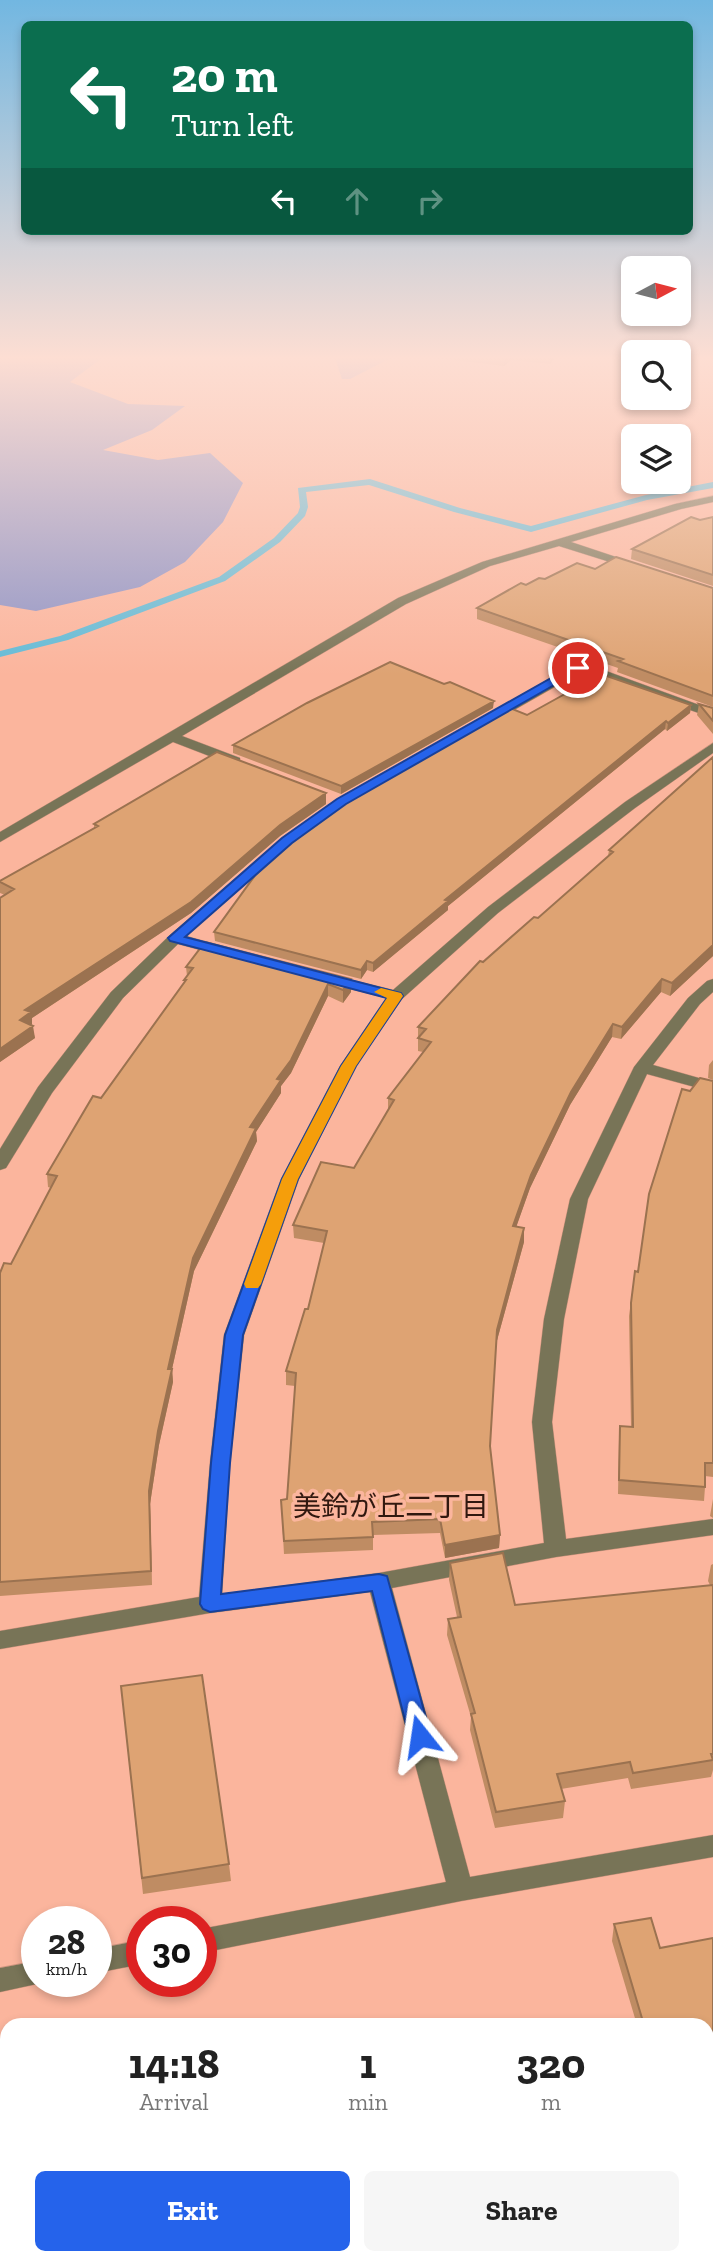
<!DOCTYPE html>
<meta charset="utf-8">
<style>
body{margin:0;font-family:"Zilla Slab","Noto Sans JP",serif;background:#f6f6f6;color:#222;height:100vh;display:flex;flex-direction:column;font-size:26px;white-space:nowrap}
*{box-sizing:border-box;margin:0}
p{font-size:23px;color:#767676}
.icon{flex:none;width:38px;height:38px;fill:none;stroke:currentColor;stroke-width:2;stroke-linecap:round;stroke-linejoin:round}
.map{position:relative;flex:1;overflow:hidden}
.panel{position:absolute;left:0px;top:2018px;width:714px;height:247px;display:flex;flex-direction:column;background:#fff;border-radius:21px 21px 0 0;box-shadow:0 4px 10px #0003}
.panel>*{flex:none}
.banner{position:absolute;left:21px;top:21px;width:672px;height:214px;border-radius:10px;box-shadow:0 4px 10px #0003;background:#0b6e4f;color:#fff;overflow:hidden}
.needle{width:46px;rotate:83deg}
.tools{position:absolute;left:621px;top:256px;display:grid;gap:14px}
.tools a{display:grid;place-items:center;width:70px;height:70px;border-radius:10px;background:#fff;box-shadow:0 4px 10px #0003;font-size:35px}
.speed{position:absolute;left:21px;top:1906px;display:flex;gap:14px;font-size:35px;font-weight:700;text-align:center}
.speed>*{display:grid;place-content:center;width:91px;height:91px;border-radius:50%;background:#fff;box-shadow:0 4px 10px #0003;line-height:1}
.speed small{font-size:18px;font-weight:400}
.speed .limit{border:10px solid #d22;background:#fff;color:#111}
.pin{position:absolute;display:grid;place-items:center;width:60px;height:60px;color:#fff;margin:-30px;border:4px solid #fff;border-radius:50%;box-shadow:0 2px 7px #0007}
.me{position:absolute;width:77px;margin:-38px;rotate:345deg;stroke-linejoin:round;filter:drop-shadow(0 0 5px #0008)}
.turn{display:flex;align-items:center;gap:24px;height:147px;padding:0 35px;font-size:32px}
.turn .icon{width:91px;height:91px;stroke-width:2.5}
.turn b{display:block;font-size:49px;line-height:60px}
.lanes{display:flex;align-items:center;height:66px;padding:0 35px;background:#0003;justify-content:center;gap:35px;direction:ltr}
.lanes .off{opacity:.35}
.eta{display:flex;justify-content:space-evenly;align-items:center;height:119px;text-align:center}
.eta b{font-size:42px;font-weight:800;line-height:49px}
.primary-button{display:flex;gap:14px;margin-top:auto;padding:14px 35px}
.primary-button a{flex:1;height:80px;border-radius:10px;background:#2563eb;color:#fff;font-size:28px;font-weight:800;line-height:80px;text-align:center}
.primary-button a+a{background:#f6f6f6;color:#222}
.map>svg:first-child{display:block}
.green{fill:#8f94c6}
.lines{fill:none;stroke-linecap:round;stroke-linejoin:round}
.stream{fill:#61bbd7;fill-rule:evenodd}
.minor-casing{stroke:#d39681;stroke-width:1}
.minor{fill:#787457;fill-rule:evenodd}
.wall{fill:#bf8c63}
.shaded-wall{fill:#9b7250}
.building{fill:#dea373;stroke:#9b7250;stroke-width:2}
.route{fill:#2563eb;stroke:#184099;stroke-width:2}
.slow{fill:#f59e0b}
.labels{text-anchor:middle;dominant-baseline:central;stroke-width:7;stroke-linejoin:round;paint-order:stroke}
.near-neighbourhood-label{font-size:28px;fill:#31180f;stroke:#fbb59d}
</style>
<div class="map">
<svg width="713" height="2264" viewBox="0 0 713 2264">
<rect width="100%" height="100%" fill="#fbb59d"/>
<!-- green -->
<path class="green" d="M0,358H102L70,382L128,404L185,406L152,430L103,450L158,460L210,453L243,483L223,522L185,562L140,587L36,611L0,605Z
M335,358H391L350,379H342Z"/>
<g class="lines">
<!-- stream -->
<path class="stream" d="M370,479L460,508L531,526L646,495L713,482V488L647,500L531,532L454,512L369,485L306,492L308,507L305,516L280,542L225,581L68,640L0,657V651L60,636L219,577L274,538L298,513L300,507L298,488Z"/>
<!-- minor casing -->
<g class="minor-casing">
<path id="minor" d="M713,496V502L681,509L571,542L637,564V568H629L559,546L490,566L406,604L182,736L240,758V764H230L173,742L0,842V832L398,598L482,562L675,504Z
M587,664L713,710V718L581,672L347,805L292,844L186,936L229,948L231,951L229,954L223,956L178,944L123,998L52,1093L6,1168L0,1170V1149L38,1087L111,992L170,935L282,838L337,799L574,665Z
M713,743V753L635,808L498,913L402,999L356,1066L299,1179L244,1335L230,1463L222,1594L379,1573L544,1543L532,1422L544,1319L570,1199L634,1067L688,998L707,981L713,979V992L700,1004L653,1065L713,1082V1092L647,1074L588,1199L564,1319L552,1422L566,1539L713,1519V1535L556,1557L392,1588L470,1877L713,1835V1857L461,1901L201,1953V1929L446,1882L370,1592L210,1613L0,1649V1631L199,1597L210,1463L224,1335L281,1179L340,1066L386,998L322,982L320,979L322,976L328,974L393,990L488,907L625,802Z
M142,1940V1964L96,1973V1949Z
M37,1961V1981L46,1982L0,1992V1968Z"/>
</g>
<!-- minor -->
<use href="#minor" class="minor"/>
</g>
<!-- wall -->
<path class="wall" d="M438,358H555L550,364L511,360L504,366Z
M713,517V586L631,559L632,549L700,520Z
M595,569L713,588V707L617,672L618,668L477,619V608L526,585Z
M699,704L713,708V734L697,715Z
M691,705L690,713L667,731L665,729L448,906V910L373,972L367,970L361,979L215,941L214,932L527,715Z
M493,708L341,794L233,753V745Z
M713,757V956L670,996L661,992L621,1039L612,1037L570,1105L530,1188L516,1227L524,1242L496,1344L490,1447L500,1535L499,1548L445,1558L440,1533L373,1535V1550L284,1554L281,1500L287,1499L295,1386L286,1385V1371L308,1309L324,1243L294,1238L293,1225L354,1168L388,1110V1098L423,1052L418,1051V1027L483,962L538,918L608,856L609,850Z
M326,793V804L280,836L191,913L32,1018V1024L31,1025L35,1038L0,1062L5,895L0,893V881L94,828V824Z
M205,942L351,992L343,1003L328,996L291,1073L281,1086V1093L256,1132L257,1141L194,1271L172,1369L173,1382L159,1445L150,1504L152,1585L0,1596V1599V1273L11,1264L51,1188L48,1187L47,1174L101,1098L184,983V980L187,976L186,967Z
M713,1060V1080L708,1078L709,1065Z
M713,1081V1477L705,1476V1487L704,1501L618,1494L619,1440L620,1426L631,1427L629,1316L635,1271L638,1272L690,1091Z
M713,1499V1518L710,1516Z
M450,1563L515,1605L710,1585L708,1581L711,1565L713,1564V1770L711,1777L631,1789L628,1778L561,1789L565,1801L563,1818L495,1828L470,1730L471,1717L447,1635L448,1619L457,1617L449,1580Z
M121,1686L229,1864L231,1881L143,1894Z
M614,1924L660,1948L713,1938V2189L707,2190V2025H637L612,1941Z"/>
<!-- shaded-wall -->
<path class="shaded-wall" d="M505,358H511V360L504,366Z
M550,358H555L550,364Z
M494,701L493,708L341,794V786Z
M691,705L690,713L667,731L668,723Z
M666,721L665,729L448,906V910L373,972V963L445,900Z
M326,793V804L280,836L191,913L32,1018V1024L21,1031L20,1020L25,1010L280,825Z
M713,945V956L670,996L672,983Z
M367,961V970L361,979V970Z
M351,979V992L343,1003V990Z
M662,979L661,992L621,1039L622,1027Z
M328,984V996L291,1073L281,1086V1093L256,1132L257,1141L194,1271L172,1369L173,1382L159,1445L150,1504L152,1585L149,1491L168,1369L193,1258L250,1127Z
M613,1024L612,1037L570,1105L530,1188L512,1239L513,1226L531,1175L571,1092Z
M33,1026L35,1038L0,1062V1049Z
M524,1228V1242L496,1344L497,1330Z
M500,1535L499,1548L445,1558V1545Z"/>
<!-- building -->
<path class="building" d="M691,517L700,520L713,517V575L632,549Z
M616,557L713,588V696L618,661L623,659L477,608L521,583L526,585L539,578L545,579L577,563L595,569Z
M390,662L444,684L450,682L494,701L341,786L233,745L307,703Z
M601,674L691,705L668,723L666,721L445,900L448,901L373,963L367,961L361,970L214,932L264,863L293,838L348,799L510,708L527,715Z
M699,704L713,708V721Z
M217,752L326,793L280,825L191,902L25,1010L31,1012L20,1020L33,1026L0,1049V898L14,889L0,882V881L98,826L94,824Z
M713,757V945L672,983L662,979L622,1027L613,1024L571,1092L531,1175L513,1226L524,1228L497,1330L490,1446L500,1535L445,1545L440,1519L372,1522L373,1537L284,1541L281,1500L287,1499L296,1373L286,1371L305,1309H308L327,1231L293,1225L321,1162L354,1168L394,1100L388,1098L431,1042L418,1038L426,1029L418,1027L480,961L483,962L534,917L538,918L613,852L609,850Z
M205,942L351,979L343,990L328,984L291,1060L277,1079L281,1080L250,1127L256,1128L193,1258L168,1369H172L158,1431L149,1491L151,1571L0,1582V1273L4,1263L11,1264L57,1176L47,1174L93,1096L101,1098L186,980H184L193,968L186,967Z
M700,1078L713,1081V1463H705V1487L619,1480L620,1426L633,1427L631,1303L635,1271L638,1272L649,1194L682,1089L690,1091Z
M503,1553L515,1605L713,1585V1754H711L713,1760L633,1773L630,1762L557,1774L565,1801L496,1812L471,1714L475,1713L448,1619L461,1617L450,1563Z
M202,1675L229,1864L142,1878L121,1686Z
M651,1918L660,1948L713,1938V2174L707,2175V2025H644L614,1924Z
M7,2201V2258H99L100,2264H0V2203Z"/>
<!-- sky -->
<linearGradient id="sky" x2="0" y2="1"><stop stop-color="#72b7e1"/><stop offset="0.53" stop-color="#fdded3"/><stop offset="1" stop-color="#fdded3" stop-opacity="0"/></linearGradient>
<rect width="713" height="675" fill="url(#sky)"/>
<!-- route -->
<path class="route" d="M574,665L584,668L346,804L292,843L185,937L401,993L403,996L356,1066L298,1179L243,1335L230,1463L221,1594L379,1574L387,1576L431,1736L428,1742L420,1745L413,1742L409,1736L372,1591L210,1612L203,1609L200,1604L211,1463L225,1335L282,1179L341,1066L387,998L170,941L168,938L282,838L337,799Z"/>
<!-- slow -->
<path class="slow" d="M381,988L401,993L403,996L356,1066L298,1179L261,1284L258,1288H246L244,1284L282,1179L341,1066L387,998L374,992Z"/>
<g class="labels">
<!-- near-neighbourhood labels -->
<g class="near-neighbourhood-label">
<text x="391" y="1506">美鈴が丘二丁目</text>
</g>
</g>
</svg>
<div class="tools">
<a><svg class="needle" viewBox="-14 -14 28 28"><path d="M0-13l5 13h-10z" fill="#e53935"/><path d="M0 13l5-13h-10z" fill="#767676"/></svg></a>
<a><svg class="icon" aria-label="search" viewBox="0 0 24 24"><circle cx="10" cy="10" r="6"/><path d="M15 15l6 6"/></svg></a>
<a><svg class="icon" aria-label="layers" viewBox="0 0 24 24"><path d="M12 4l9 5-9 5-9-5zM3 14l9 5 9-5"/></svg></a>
</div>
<div class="speed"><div>28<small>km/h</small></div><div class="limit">30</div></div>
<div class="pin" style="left:578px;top:668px;background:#d93025"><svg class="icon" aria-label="arrive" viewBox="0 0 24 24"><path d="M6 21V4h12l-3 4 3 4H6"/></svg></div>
<svg class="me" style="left:420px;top:1736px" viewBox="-20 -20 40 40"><path d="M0-17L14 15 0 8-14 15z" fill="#2563eb" stroke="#fff" stroke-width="4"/></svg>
<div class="banner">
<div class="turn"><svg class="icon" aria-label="left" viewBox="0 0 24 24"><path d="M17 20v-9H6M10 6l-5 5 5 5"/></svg><div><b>20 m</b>Turn left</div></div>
<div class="lanes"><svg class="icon" aria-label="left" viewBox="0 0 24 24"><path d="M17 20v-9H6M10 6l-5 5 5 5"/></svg><svg class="icon off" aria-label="ahead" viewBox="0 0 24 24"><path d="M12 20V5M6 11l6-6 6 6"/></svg><svg class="icon off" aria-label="right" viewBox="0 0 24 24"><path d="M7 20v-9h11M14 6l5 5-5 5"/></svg></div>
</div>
<section class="panel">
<div class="eta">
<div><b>14:18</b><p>Arrival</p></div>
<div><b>1</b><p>min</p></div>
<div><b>320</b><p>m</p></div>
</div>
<div class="primary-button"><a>Exit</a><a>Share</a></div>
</section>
</div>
